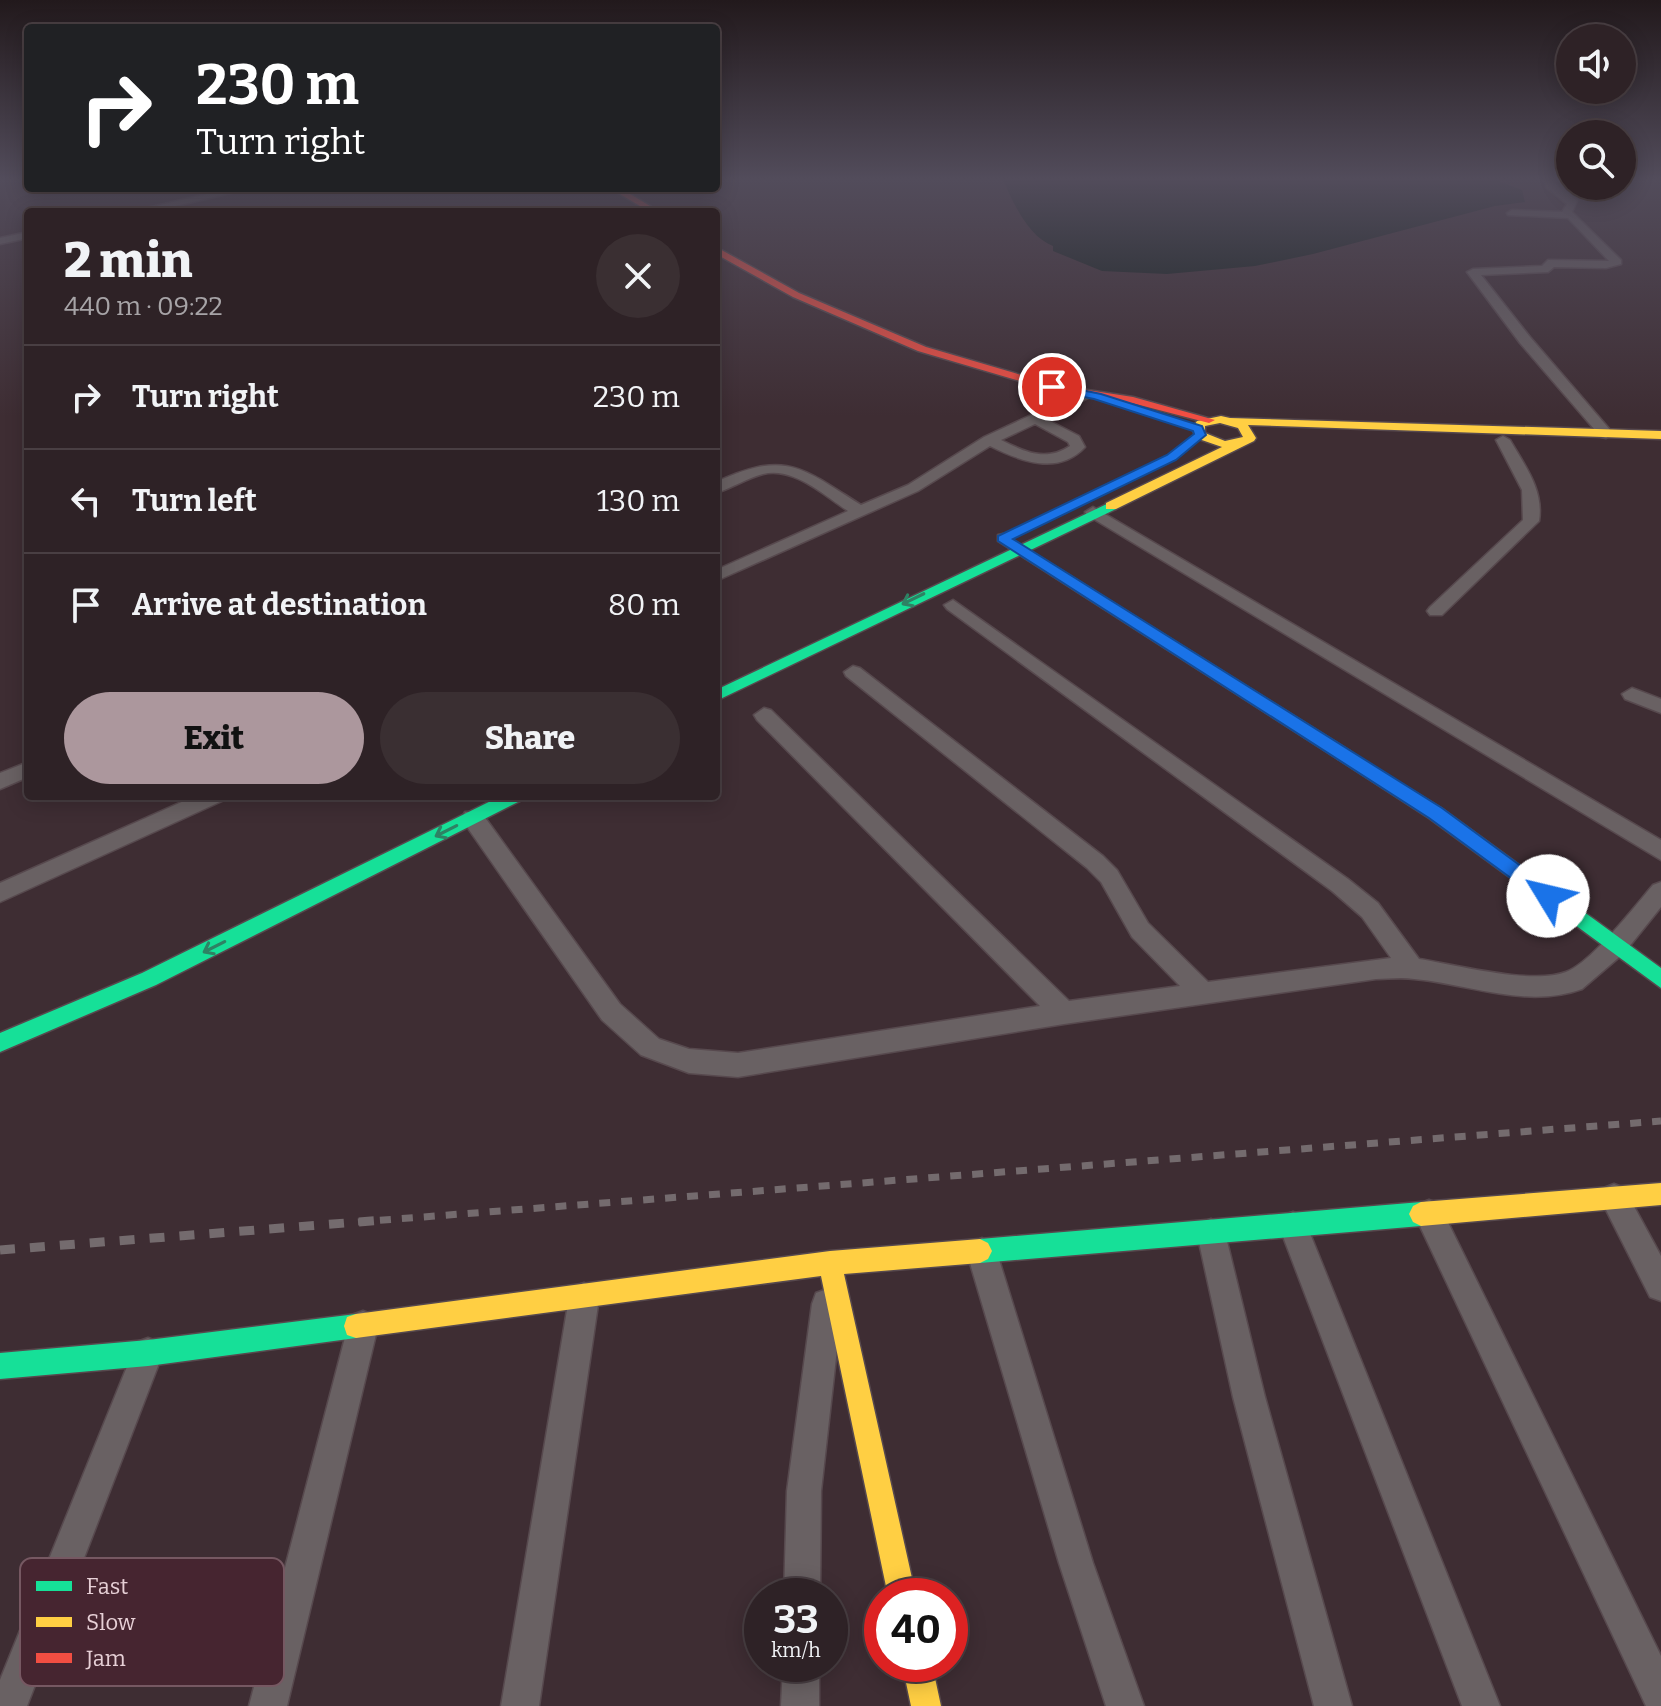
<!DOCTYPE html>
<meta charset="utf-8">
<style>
body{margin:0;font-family:Bitter,serif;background:#3a2f32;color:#f1f3f6;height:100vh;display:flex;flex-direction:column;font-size:30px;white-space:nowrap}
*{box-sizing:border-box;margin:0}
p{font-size:26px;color:#a7a4a7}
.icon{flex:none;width:44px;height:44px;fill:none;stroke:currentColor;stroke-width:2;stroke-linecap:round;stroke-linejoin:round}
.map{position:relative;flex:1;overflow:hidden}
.details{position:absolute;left:24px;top:208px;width:696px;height:592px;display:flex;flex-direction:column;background:#2e2226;border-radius:8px;box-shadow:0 4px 20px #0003,0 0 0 2px #493f43}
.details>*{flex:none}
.guide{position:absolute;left:24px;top:24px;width:696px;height:168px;border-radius:8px;box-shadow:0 4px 20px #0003,0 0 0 2px #493f43;background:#202124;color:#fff;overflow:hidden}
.fabs{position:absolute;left:1556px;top:24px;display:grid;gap:16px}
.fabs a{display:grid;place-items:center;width:80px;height:80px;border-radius:50%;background:#2e2226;box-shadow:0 4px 20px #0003,0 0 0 2px #493f43;font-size:40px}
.speed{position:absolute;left:744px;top:1578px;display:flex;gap:16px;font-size:40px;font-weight:700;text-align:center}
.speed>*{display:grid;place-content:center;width:104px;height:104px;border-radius:50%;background:#2e2226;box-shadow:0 4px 20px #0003,0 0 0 2px #493f43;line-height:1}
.speed small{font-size:20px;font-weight:400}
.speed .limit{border:12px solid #d22;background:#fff;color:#111}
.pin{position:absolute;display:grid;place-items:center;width:68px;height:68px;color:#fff;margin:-34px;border:4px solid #fff;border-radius:50%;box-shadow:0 2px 8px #0007}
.me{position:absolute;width:88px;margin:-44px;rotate:306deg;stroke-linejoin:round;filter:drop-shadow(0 0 6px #0008)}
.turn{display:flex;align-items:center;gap:28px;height:168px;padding:0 40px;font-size:36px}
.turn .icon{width:104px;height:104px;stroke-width:2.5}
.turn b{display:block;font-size:56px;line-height:68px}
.round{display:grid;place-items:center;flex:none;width:84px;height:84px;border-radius:42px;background:#3a2f32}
.head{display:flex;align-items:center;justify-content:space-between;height:136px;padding:0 40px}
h1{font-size:48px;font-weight:800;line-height:60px}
.cta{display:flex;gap:16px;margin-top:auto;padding:16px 40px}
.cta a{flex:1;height:92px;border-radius:48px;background:#ac979d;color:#111;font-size:32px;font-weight:800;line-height:92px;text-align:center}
.cta a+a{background:#3a2f32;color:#f1f3f6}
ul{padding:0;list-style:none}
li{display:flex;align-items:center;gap:24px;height:104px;padding:0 40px;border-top:2px solid #493f43}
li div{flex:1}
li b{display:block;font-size:30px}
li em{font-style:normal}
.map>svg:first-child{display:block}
.water{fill:#0f1c19}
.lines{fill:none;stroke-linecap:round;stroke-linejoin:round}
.street-casing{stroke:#57494e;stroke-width:3}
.fast-casing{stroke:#57494e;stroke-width:3}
.slow-casing{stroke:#57494e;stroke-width:3}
.jam-casing{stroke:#57494e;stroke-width:3}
.street{fill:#696163;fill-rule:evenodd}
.fast{fill:#16e098;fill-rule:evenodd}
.slow{fill:#ffcf43;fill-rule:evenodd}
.jam{fill:#f24e42;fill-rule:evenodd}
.rail-far1{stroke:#746b6e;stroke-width:7;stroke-dasharray:11 11;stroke-linecap:butt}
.rail{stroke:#746b6e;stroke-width:9;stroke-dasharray:15 15;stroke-linecap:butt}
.oneway{stroke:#2e8264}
.route{fill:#1a73e8;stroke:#114b97;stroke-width:2}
.key{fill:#462530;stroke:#765862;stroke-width:2}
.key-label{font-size:22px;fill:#e7d0d6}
</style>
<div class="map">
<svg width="1661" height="1706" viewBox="0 0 1661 1706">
<rect width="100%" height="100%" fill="#3e2d33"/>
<!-- water -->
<path class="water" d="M1002,177H1487L1522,190L1525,202L1495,206L1313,254L1255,266L1167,274L1102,271L1053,251V246C1028,237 1012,201 1002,177Z"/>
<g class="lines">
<!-- street casing -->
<g class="street-casing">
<path id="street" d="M1546,183H1554L1577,201L1572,212L1621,260V264L1606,268L1554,267L1548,272L1481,275L1530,337L1611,431L1613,434L1606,438L1601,437L1520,343L1467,272L1473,269L1542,266L1548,260L1609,261L1568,218L1508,215L1507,213L1512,210L1562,212L1567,204L1546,187Z
M233,188H252L150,212H130Z
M28,232V238L0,244V238Z
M1085,390L1090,391V397L1046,419L1079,436L1085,447C1058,476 1020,461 990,446L918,491L716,581V570L848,511C825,496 793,466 763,474C747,478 732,488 716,493V482C786,450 801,467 861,505L908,485L984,437ZM1035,424L1068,442L1070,446C1046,462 1025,452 1001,440Z
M1503,436L1510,440C1525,466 1544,490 1539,521L1442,615H1430L1427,611L1430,607L1523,520L1522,490L1496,440Z
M1093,507L1661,840V860L1087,515L1085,512Z
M953,600L1348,879L1378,903L1419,959C1457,965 1532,985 1566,972C1591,963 1635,906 1653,885L1661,882V907L1624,953L1582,989C1527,1009 1469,984 1414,979C1401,977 1388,979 1376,979L1064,1024L738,1077L689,1073L641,1055L602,1020L465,824L462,818L465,812H481L620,1004L659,1039L689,1049L738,1053L1040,1006L757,720L754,715L764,708L771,710L1069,1001L1180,986L1132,937L1101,882L1087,868L846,676L844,672L853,666L860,668L1103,856L1117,870L1148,923L1208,982L1391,958L1362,917L1332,891L947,609L944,605Z
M1632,688L1661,699V713L1625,699L1622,694Z
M28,762V777L0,789V773Z
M195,796H225L222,801L0,902V883Z
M1614,1184L1624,1188L1661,1256V1301L1650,1297L1600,1198L1604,1188Z
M1429,1200L1439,1204L1661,1656V1706H1646L1419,1224L1415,1214L1419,1204Z
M1293,1212L1303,1216L1500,1706H1462L1279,1226L1283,1216Z
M1211,1219L1221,1223L1225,1233L1265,1397L1352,1706H1314L1233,1397L1197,1233L1201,1223Z
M982,1238L992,1243L997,1253L1093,1563L1144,1706H1106L1059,1563L967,1253L972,1243Z
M584,1283L595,1287L599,1298L539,1706H501L569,1298L573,1287Z
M827,1289L838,1293L842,1304L821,1491L820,1596H784L787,1491L812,1304L816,1293Z
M363,1311L374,1315L378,1326L287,1706H249L348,1326L352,1315Z
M148,1338L159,1342L163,1353L27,1706H0V1680L137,1342Z
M783,1664H819V1706H781Z"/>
</g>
<!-- fast casing -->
<g class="fast-casing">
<path id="fast" d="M1111,502L1116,503V509L716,701V690Z
M1344,749L1441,808L1661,968V988L1429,818L1338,759L1336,755Z
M501,796H525L522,800L156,985L0,1052V1033L142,973Z
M1421,1202L1429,1206L1433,1214L1429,1222L1421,1226L980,1263L972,1259L968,1251L972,1243L980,1239Z
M356,1314L365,1317L368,1326L365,1335L356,1338L148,1366L0,1379V1353L148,1340Z"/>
</g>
<!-- slow casing -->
<g class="slow-casing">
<path id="slow" d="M1221,416L1230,418L1661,431V439L1248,425L1256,438L1254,441L1116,509H1106V503L1222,447L1196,438L1192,428L1197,421ZM1220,423L1238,428L1243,437L1225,441L1205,433V426Z
M1003,534L1350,751L1352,755L1350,759H1338L998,541V535Z
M1661,1183V1205L1421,1226L1413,1222L1409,1214L1413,1206L1421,1202Z
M980,1239L988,1243L992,1251L988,1259L980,1263L844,1274L916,1596H888L821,1276L356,1338L347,1335L344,1326L347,1317L356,1314L830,1251Z
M902,1664H932L941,1706H911Z"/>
</g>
<!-- jam casing -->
<g class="jam-casing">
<path id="jam" d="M610,188H620L660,212H650Z
M716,247L799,293L926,347L1055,385L1133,397L1215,420L1209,423L1132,403L1054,391L918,351L793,297L716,254Z"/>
</g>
<!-- street -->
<use href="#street" class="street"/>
<!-- fast -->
<use href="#fast" class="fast"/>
<!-- slow -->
<use href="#slow" class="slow"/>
<!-- jam -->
<use href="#jam" class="jam"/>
<!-- rail-far1 -->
<path class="rail-far1" d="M358,1222L1661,1121"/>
<!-- rail -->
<path class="rail" d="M0,1250L384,1220"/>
</g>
<!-- one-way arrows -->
<defs><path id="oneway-shaft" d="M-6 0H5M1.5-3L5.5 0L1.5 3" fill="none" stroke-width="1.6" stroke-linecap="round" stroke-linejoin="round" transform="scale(2)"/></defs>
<g class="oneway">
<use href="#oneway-shaft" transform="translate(913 599) rotate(154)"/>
<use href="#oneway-shaft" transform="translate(446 831) rotate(153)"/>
<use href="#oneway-shaft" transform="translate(214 947) rotate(153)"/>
</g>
<!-- sky -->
<linearGradient id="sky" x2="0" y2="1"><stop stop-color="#22191c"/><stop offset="0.43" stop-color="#524c5b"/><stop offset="1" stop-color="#524c5b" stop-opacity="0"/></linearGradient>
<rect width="1661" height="416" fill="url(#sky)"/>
<!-- route -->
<path class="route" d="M1052,384L1101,394L1202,426L1206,435L1176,460L1013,539L1442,808L1555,891L1558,896L1555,901H1542L1429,818L998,541V536L1167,455L1194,434L1193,431L1094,399L1048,390V385Z"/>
<!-- legend -->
<rect x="20" y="1558" width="264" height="128" rx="12" class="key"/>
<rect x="36" y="1581" width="36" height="10" fill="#16e098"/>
<rect x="36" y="1617" width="36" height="10" fill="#ffcf43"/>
<rect x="36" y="1653" width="36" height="10" fill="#f24e42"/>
<g class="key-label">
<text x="86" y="1594">Fast</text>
<text x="86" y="1630">Slow</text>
<text x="86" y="1666">Jam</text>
</g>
</svg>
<div class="fabs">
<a><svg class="icon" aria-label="sound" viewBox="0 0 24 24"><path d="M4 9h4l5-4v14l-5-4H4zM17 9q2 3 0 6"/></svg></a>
<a><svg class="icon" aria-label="search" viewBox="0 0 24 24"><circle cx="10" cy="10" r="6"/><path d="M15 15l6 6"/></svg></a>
</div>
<div class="speed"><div>33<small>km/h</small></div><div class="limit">40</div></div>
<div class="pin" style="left:1052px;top:387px;background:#d93025"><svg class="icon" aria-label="arrive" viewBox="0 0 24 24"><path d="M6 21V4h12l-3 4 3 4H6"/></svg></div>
<svg class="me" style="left:1548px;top:896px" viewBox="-20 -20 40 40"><circle r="19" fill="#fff"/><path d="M0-13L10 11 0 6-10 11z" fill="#1a73e8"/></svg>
<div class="guide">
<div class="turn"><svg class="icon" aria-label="right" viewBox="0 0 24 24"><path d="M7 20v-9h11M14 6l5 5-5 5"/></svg><div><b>230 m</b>Turn right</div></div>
</div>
<section class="details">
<div class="head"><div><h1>2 min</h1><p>440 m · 09:22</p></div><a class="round"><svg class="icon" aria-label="close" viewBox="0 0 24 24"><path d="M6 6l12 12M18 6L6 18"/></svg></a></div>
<ul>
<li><svg class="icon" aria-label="right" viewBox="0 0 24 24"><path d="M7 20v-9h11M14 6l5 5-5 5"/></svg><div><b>Turn right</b></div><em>230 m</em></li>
<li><svg class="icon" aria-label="left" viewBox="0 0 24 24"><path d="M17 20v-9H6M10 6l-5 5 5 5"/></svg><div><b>Turn left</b></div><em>130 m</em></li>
<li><svg class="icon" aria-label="arrive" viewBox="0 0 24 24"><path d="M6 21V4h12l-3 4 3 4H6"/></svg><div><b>Arrive at destination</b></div><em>80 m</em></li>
</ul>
<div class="cta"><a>Exit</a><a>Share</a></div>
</section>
</div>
